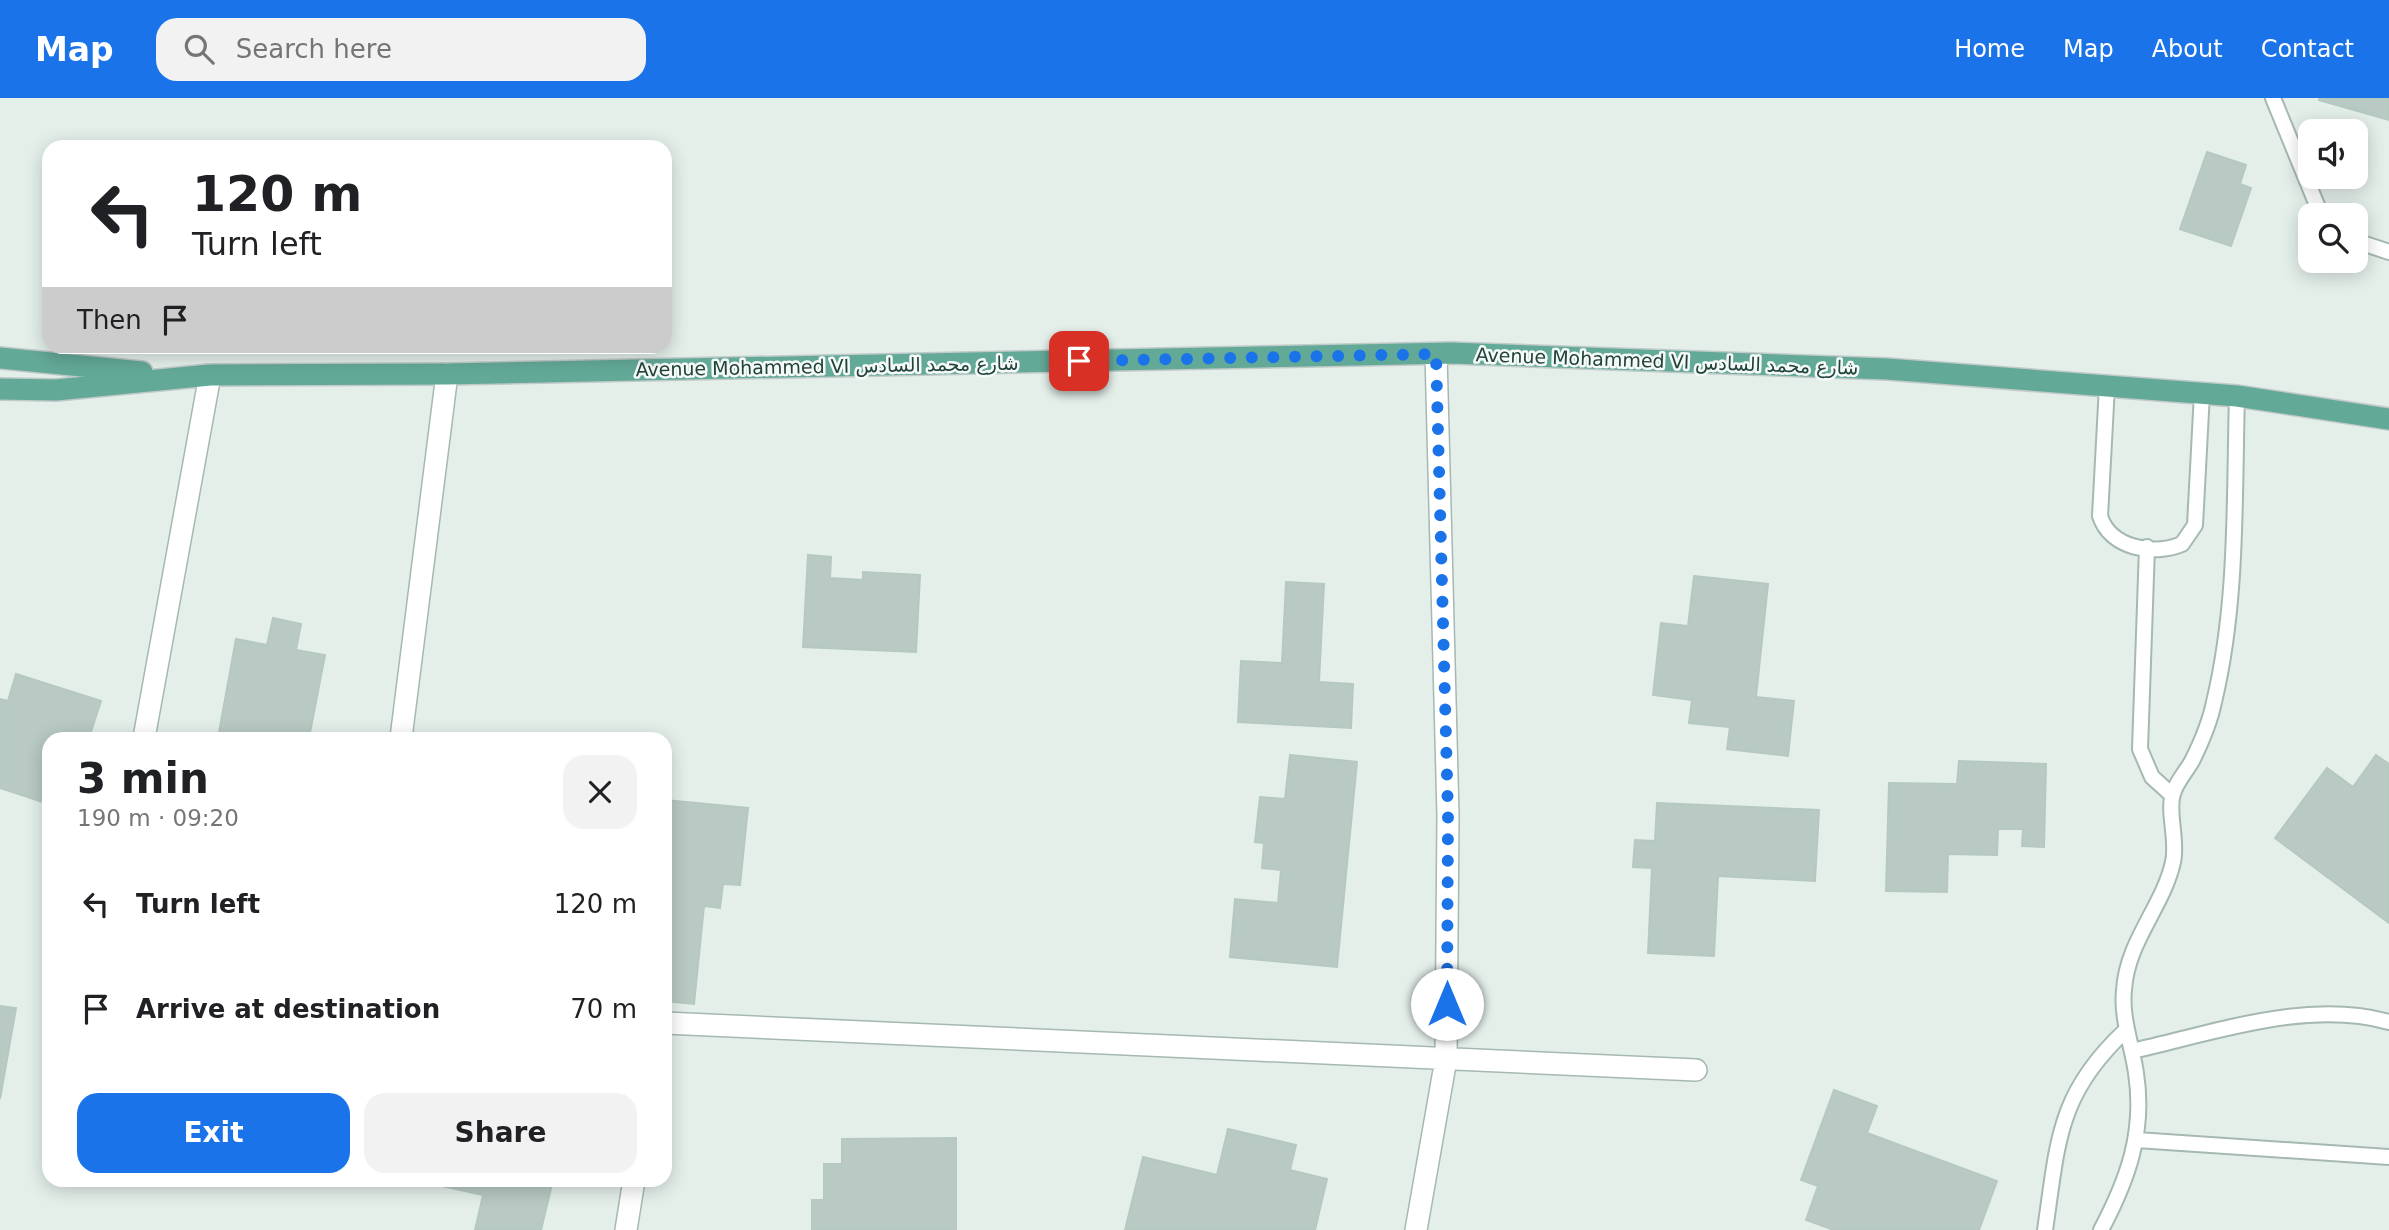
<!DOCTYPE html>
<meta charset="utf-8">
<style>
body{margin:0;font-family:"DejaVu Sans",Cairo,sans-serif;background:#f2f2f2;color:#202124;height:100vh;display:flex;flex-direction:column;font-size:26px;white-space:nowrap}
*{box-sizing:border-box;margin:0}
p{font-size:23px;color:#757577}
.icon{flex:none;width:38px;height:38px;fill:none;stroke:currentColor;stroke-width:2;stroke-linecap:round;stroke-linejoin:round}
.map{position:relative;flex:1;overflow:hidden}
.side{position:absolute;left:42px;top:634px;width:630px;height:455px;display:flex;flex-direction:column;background:#fff;border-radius:21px;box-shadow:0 4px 18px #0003}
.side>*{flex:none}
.top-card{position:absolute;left:42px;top:42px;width:630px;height:214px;border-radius:21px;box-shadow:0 4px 18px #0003;background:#fff;color:#202124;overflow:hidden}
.tools{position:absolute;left:2298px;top:21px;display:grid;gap:14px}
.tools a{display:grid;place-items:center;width:70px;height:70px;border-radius:14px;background:#fff;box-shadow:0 4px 18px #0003;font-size:35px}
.pin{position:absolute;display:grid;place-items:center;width:60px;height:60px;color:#fff;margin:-30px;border-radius:14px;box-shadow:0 4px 10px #0006}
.me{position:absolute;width:77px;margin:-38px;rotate:0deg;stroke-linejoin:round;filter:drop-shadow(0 0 5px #0008)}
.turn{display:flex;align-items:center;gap:24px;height:147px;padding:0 35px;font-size:32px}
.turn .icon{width:91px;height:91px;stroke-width:2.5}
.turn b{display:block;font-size:49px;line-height:60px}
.then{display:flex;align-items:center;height:66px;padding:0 35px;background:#0003;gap:14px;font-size:26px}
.round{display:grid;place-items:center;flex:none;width:74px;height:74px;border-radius:21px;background:#f2f2f2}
.summary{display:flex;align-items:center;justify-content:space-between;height:119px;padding:0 35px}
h1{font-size:42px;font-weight:700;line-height:52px}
.button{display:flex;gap:14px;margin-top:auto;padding:14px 35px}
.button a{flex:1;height:80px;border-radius:21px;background:#1a73e8;color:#fff;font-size:28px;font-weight:700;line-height:80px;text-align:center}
.button a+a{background:#f2f2f2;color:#202124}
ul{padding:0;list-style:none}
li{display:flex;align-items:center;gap:21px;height:105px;padding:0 35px}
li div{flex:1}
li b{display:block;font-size:26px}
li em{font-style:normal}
header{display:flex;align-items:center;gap:42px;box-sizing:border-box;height:98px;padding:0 35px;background:#1a73e8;color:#fff}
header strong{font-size:33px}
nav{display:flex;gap:38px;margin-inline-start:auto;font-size:24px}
.search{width:490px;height:63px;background:#f2f2f2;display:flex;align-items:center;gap:18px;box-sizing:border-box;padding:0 24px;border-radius:21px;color:#757577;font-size:26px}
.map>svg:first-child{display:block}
.building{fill:#b8cac3;stroke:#b5c9c1;stroke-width:2}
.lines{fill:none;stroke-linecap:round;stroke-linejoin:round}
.lane-casing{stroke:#a6b8b2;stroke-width:18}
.street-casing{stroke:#a6b8b2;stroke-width:24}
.primary-casing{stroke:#c1cac8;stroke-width:24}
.lane{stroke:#fff;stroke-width:14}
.street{stroke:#fff;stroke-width:21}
.primary{stroke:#63a998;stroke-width:21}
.route{stroke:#1a73e8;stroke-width:12;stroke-dasharray:0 21.6}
.labels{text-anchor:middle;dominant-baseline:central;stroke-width:5;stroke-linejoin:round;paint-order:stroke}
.street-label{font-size:19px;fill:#21433a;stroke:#f5faf8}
</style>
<header>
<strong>Map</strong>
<div class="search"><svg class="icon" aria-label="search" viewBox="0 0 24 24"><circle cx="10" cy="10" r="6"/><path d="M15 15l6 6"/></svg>Search here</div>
<nav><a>Home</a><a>Map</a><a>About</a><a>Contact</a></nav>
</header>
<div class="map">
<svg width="2389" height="1132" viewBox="0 0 2389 1132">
<rect width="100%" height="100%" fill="#e4efea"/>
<!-- building -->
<path class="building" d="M2320,0H2389V22L2319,2Z
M2207,54L2246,67L2240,86L2251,90L2231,148L2180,131Z
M808,457L831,459L830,480L863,482V474L920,477L916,554L803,549Z
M1694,478L1768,486L1756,599L1794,603L1788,658L1727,651L1730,629L1689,625L1692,602L1653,597L1661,525L1688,528Z
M1286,484L1324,486L1319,584L1353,586L1351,630L1238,624L1241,563L1282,565Z
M273,520L301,526L296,552L325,557L309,640H218L236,541L267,547Z
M16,576L101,603L89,640H49V706L0,690V601L8,603Z
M1290,657L1357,664L1337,869L1230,859L1235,801L1278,805L1281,772L1262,770L1264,745L1255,744L1260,699L1285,701Z
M2376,657L2389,666V825L2275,740L2327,670L2353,689Z
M1959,663L2046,666L2044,749L2022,748L2023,731H1998L1997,757L1948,756L1947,794L1886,793L1889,685L1957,686Z
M665,702L748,710L740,787L723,786L720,810L704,808L694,906L665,903Z
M1657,705L1819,712L1815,783L1718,778L1714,858L1648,855L1652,770L1633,769L1635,742L1655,743Z
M0,908L16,910L0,1001Z
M1834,992L1877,1008L1867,1035L1997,1083L1979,1132H1834L1806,1122L1818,1088L1801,1082Z
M1228,1031L1296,1047L1290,1072L1327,1081L1315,1132H1125L1143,1059L1217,1077Z
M956,1040V1132H812V1102H824V1066H842V1041Z
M415,1082H553L541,1132H475L483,1097Z"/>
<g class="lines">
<!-- lane casing -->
<g class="lane-casing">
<path id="lane" d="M2273,0L2321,117
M2356,143L2389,154
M2107,288L2100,418C2110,450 2153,458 2182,446L2195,427L2202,295
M2147,449L2140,651L2152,679L2172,697
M2132,953C2214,935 2306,901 2389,924
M2137,1042L2389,1059
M2045,1132C2058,1044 2057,996 2126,932
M2101,1132C2128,1081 2145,1034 2136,975C2132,947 2121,920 2124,892C2127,843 2163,809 2173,764C2178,743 2167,713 2173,696C2176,684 2186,674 2192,663C2201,645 2210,624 2214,604C2238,504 2234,400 2237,298"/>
</g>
<!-- street casing -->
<g class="street-casing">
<path id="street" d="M144,640L210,277
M401,640L447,276
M665,925L1696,972
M626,1132L634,1082
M1416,1132L1446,961L1448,717L1436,256"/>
</g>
<!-- primary casing -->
<g class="primary-casing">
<path id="primary" d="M0,260L142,274
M0,291L56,292L210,277L447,276L1451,255L1887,271L2237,298L2389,321"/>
</g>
<!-- lane -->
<use href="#lane" class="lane"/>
<!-- street -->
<use href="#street" class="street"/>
<!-- primary -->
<use href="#primary" class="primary"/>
</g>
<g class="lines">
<!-- route -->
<path class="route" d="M1079,263L1436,256L1448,717L1447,906"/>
</g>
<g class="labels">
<!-- street labels -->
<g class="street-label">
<text transform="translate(1667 263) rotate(2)">Avenue Mohammed VI شارع محمد السادس</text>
<text transform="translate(827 268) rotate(-1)">Avenue Mohammed VI شارع محمد السادس</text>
</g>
</g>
</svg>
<div class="tools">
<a><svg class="icon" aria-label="sound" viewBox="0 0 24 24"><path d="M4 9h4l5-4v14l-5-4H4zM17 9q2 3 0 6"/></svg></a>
<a><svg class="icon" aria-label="search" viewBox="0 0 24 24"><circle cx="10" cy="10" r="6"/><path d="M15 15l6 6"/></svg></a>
</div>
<div class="pin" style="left:1079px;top:263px;background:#d93025"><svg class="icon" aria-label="arrive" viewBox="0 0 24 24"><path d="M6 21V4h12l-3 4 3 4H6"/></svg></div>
<svg class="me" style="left:1447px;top:906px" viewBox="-20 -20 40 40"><circle r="19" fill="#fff"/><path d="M0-13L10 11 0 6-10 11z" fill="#1a73e8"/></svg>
<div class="top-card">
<div class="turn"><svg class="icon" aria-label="left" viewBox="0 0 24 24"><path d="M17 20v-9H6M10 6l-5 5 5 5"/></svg><div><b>120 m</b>Turn left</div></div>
<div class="then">Then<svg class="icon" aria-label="arrive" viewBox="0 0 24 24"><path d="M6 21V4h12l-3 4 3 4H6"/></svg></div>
</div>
<section class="side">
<div class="summary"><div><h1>3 min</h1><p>190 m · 09:20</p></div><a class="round"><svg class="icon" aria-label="close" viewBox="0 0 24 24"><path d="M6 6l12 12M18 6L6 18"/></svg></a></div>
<ul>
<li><svg class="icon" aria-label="left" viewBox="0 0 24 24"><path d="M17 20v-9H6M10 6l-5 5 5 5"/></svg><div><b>Turn left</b></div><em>120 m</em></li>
<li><svg class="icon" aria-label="arrive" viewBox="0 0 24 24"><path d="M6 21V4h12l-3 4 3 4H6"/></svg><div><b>Arrive at destination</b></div><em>70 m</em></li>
</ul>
<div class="button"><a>Exit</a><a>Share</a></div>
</section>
</div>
